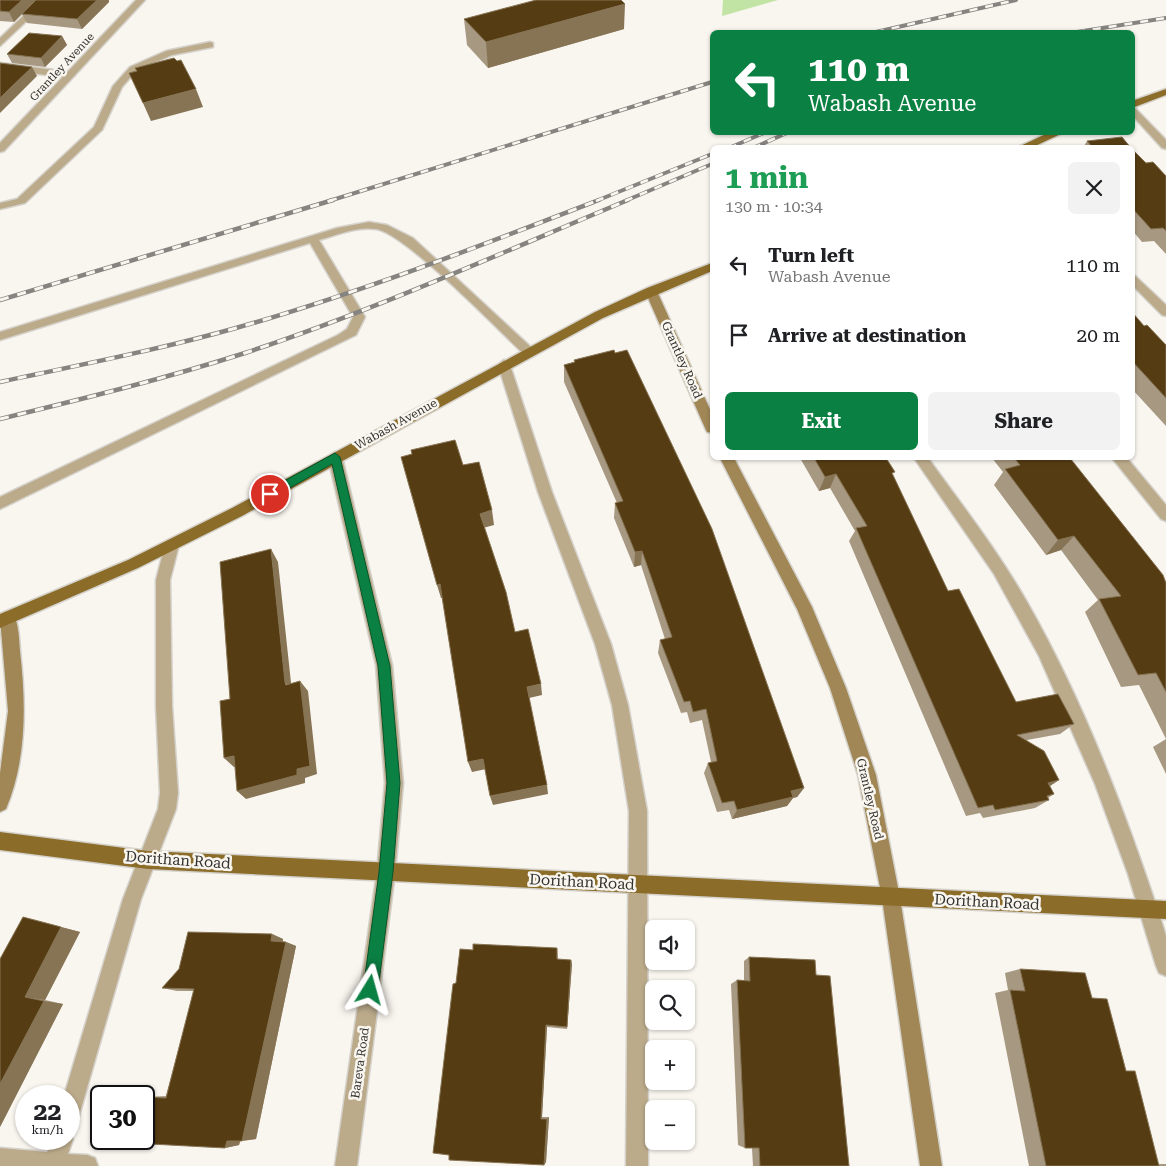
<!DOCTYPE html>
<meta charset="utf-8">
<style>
body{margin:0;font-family:"Roboto Serif",serif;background:#f2f2f2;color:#202124;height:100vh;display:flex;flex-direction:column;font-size:19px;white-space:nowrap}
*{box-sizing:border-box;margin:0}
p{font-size:16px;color:#757577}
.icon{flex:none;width:28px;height:28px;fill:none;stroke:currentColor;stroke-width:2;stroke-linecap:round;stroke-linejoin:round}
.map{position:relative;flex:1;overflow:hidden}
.panel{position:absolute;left:710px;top:145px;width:425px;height:315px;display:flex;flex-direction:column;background:#fff;border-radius:8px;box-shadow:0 1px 4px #0004}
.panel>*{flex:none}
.hud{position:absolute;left:710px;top:30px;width:425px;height:105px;border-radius:8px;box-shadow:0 1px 4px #0004;background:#0b8043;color:#fff;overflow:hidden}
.fabs{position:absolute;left:645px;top:920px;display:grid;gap:10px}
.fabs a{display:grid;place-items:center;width:50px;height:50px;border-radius:8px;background:#fff;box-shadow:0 1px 4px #0004;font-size:25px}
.speed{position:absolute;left:15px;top:1085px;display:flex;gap:10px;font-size:25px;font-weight:700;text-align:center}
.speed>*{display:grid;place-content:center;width:65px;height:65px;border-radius:50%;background:#fff;box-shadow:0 1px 4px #0004;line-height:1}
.speed small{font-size:12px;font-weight:400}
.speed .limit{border:2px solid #111;border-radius:8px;background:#fff;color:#111}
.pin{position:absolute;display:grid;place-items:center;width:42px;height:42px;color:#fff;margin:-21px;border:2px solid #fff;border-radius:50%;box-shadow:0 1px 5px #0007}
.me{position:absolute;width:55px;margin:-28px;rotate:8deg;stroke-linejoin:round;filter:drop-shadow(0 0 4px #0008)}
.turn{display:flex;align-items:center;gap:18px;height:105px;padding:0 15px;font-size:22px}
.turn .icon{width:65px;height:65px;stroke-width:2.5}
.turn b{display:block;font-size:35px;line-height:42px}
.round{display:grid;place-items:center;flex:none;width:52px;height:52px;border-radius:8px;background:#f2f2f2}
.overview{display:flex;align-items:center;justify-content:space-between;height:85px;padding:0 15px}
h1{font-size:30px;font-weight:700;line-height:38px;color:#1e9e55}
.action{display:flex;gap:10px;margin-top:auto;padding:10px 15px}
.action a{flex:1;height:58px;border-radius:8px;background:#0b8043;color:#fff;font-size:20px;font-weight:700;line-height:58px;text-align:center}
.action a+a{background:#f2f2f2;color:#202124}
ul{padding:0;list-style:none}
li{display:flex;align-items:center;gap:15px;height:70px;padding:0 15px}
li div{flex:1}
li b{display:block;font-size:19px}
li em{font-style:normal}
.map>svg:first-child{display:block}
.green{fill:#c1e4a4}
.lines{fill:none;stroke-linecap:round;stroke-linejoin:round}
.lane-casing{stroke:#d5d2cc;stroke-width:3}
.street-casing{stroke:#d5d2cc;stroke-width:3}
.secondary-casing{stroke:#d5d2cc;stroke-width:3}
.primary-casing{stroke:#d5d2cc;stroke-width:3}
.lane{fill:#bcab8b;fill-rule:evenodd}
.street{fill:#bcab8b;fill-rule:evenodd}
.secondary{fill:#a08755;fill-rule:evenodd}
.primary{fill:#8b6c29;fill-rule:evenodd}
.rail-far1-casing{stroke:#868480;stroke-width:4}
.rail-casing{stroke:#868480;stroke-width:4.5}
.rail-far1{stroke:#f9f5ef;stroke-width:2.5;stroke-dasharray:8;stroke-linecap:butt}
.rail{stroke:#f9f5ef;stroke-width:3;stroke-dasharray:9;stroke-linecap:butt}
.wall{fill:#a79881}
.shaded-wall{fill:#867455}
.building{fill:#553c13;stroke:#867455}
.route{fill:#0b8043;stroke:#07532c}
.labels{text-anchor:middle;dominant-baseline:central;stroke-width:5;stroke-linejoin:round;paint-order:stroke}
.far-street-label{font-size:11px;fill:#33312f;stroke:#f9f5ef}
.street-label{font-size:12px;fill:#33312f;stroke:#f9f5ef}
.near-street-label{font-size:15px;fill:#33312f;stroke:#f9f5ef}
</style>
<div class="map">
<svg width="1166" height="1166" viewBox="0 0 1166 1166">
<rect width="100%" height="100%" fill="#f9f5ef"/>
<!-- green -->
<path class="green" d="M723,0H778L722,16Z"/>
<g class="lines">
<!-- lane casing -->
<g class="lane-casing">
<path id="lane" d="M40,0H49L0,46V38Z
M210,42L213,43V47L172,55L136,71L122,87L102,130L25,203L0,209V203L17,199L94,127L113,86L130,67L166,51Z
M0,63L70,72L75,75L70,78L0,69Z
M369,222L387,225L413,238L533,349L535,352L533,355H525C498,330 405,233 376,229C357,226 337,235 319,240L365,317L356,335L0,509V497L338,335L347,329L353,317L310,243L0,340V332L337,228Z
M1132,273L1166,305V316L1162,315L1132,285Z
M504,360L510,365L552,492L611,644L628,705L647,811L648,1166H626L629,811L612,705L595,644L538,492L498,365Z
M914,458H928C962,505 998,551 1027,602C1084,702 1125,811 1161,920L1166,936V976L1159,973L1156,966L1128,874L1095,784L1039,656L994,574Z
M172,539L177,541L179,545L170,580L172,706L178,793L176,809L141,899L79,1116L76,1123L69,1126V1096H64L123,899L158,809L160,793L156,706V580L165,545L167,541Z
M69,1131L73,1139L68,1154L87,1155L95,1158L98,1166H0V1148L47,1152L52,1139H69Z"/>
</g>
<!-- street casing -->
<g class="street-casing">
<path id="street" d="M136,0H145L4,151L0,152V143Z
M1132,105L1166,140V149L1162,148L1132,115Z
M335,452L342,457L392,665L403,783L395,872L357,1166H335L377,872L385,783L376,665L328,457Z
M1112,458H1127L1166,505V521L1161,519Z"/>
</g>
<!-- secondary casing -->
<g class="secondary-casing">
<path id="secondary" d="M651,287L657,291L712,414V433L707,432L705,428L645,291Z
M720,458H734L812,607L846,688L876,775L900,898L942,1166H920L882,898L858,775L830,688L797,609Z
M8,611L13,613C19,624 19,639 20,651C26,704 27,759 6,809L0,812V773L8,711L0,618L3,613Z"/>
</g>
<!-- primary casing -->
<g class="primary-casing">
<path id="primary" d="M1166,89V95L1132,108V101Z
M1050,132H1065L1031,148H1016Z
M712,263V271L603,318L242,516L138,568L0,628V614L128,560L232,508L595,312L647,288Z
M0,832L148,851L1166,901V919L148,869L0,850Z"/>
</g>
<!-- lane -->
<use href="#lane" class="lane"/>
<!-- street -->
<use href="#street" class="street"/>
<!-- secondary -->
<use href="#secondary" class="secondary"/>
<!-- primary -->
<use href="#primary" class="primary"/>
<!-- rail-far1 casing -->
<g class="rail-far1-casing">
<path id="rail-far1" d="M876,32L1016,0
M1077,32L1166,18
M729,148L766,132
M753,148L789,132
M329,201L712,82
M596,201L712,154
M625,201L712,164"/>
</g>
<!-- rail casing -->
<g class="rail-casing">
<path id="rail" d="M0,300L333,200
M0,382C79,365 158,350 236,328C359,293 480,246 599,200
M0,419C82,399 164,379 245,353C375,310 501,253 628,200"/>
</g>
<!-- rail-far1 -->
<use href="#rail-far1" class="rail-far1"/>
<!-- rail -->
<use href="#rail" class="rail"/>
</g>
<!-- wall -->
<path class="wall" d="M0,0H109V2L82,29L27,23L22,14L14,22L0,21Z
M464,19L624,29L488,68L467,45Z
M62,36L67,45L45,67L12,63L7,54Z
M1087,141L1131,148H1083Z
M1132,149L1146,163L1166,176V254L1154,241L1142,242L1132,230Z
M1132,312L1144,326L1166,345V426L1132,389Z
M574,360L804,788L797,797L793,798L787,806L732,819L729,810L717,812L704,773L708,763L711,762L702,720L690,723L687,712L681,713L658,653L660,640L665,639L641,565L634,567L614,518L615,503H617L564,382V365L574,362Z
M800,458H886L893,476L948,591L1016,702L1074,724L1060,734L1027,740L1059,780L1050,786L1054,794L1048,798L1049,800L1035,808L983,818L980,813L966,816L849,541L855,531L830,488L819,491Z
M992,458H1070L1166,583V739L1139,685L1121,687L1085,612L1098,600L1061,550L1046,555L994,485L1003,472Z
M1166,739V774L1153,747Z
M23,917L80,932L45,1000L63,1004L0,1127Z
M272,934L283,939V942H286L296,946L256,1139L240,1141L239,1145L225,1148L144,1097L166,1096L194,991H177L162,988Z
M557,948L558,959L572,964L567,1029L547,1027L542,1117H549L546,1162L544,1165L456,983L473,950Z
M749,957L816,975L849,1166H753L752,1148H745L738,1145L731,984L737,980L744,981V961Z
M1020,969L1092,998L1126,1071L1158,1164H1166V1166H1029L995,993L1008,990L1005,973Z"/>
<!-- shaded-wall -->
<path class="shaded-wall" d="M22,0H37L22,14L14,22L9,12Z
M97,0H109V2L82,29L77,19Z
M625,4L624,29L488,68L486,42Z
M62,36L67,45L45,67L41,58Z
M32,67L37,76L0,113V98Z
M196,89L203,107L151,121L143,103Z
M836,474L830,488L819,491L825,477Z
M492,510L494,525L483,528L480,514Z
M1074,536L1061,550L1046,555L1058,540Z
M271,549L278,562L292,692L285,682Z
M642,551L641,565L634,567L635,552Z
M440,584L444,598H441L437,585Z
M300,681L308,691L317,774L305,778V783L246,799L237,791L297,769Z
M541,684L542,695L529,698L527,687Z
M234,756L244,765L234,767L224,758Z
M483,759L486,769L472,772L468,762Z
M1059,780L1045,789L1048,783Z
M547,785L548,794L493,805L490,796Z
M804,788L797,797L793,798L787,806L732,819L737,810L791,791Z
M61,927L80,932L45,1000L25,997Z
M272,934L283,939L282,946L271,941Z
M286,942L296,946L256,1139L242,1141Z
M571,960L572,964L567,1029V1027Z
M44,1001L63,1004L0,1127V1084Z
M546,1025L547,1027L542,1117L541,1119Z
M549,1117L546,1162L544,1165L547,1119Z
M241,1138L239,1145L225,1148L227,1141Z"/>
<!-- building -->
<path class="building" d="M0,0H22L9,12L0,11Z
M36,0H97L77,19L22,14Z
M536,0H621L625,4L486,42L464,19Z
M29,33L62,36L41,58L7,54Z
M174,58L177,61L181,60L196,89L143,103L129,73L137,71L135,68Z
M0,63L32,67L0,98Z
M1122,137L1131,148H1093L1087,141Z
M1132,149L1146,163L1153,162L1166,176V231L1163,228L1151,229L1132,208Z
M1132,312L1144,326L1147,325L1166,345V398L1132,361Z
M614,350L615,353L627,350L712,529L804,788L791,791L793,797L737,810L734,801L722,803L708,763L717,761L706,709L693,712L690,701L684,702L660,640L672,637L642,551L635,552L615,503L623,501L564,365L575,362L574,360Z
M455,440L463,465L479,462L492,510L480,514L506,592L515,632L528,629L541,684L527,687L547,785L490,796L483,759L468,762L440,584L437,585L401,457L412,454L411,450Z
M814,458H886L895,472L892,473L948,591L959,589L1016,702L1058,694L1074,724L1017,735L1044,751L1059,780L1048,783L1054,794L1047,796L1049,800L995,810L993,805L978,808L856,528L867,526L836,474L825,477Z
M1014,458H1070L1163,575L1166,583V692L1156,673L1138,675L1099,599L1121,596L1074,536L1058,540L1005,469L1020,465Z
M271,549L285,682L286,685L300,681L310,766L297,769V775L237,791L234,756L224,758L220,701L230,699L220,562Z
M23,917L61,927L25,997L44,1001L0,1084V959Z
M188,932L272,934L271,941L286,942L242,1141H227L225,1148L132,1143L133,1139H144V1097L166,1098L194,989L162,988L179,969Z
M473,944L557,948V959L571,960L567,1027L546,1025L541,1119H547L544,1165L449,1160V1155L433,1153L453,984L456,983L460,949L473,950Z
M749,957L815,960L816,975L830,976L849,1166H760L759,1148H745L737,980L750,981Z
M1020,969L1085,973L1092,998L1107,999L1126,1071H1135L1159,1166H1046L1010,990L1025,991Z"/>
<!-- route -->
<path class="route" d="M335,453L340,457L390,666L400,783L393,872L378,990L375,995L370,997L365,995L363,990L379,872L387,783L378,666L332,464L274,497L270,498L265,494L266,491Z"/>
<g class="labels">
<!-- far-street labels -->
<g class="far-street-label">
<text transform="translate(62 67) rotate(-47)">Grantley Avenue</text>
</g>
<!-- street labels -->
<g class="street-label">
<text transform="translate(682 360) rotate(66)">Grantley Road</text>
<text transform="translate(396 424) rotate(-29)">Wabash Avenue</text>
<text transform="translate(870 799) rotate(77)">Grantley Road</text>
<text transform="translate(360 1063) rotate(-82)">Bareva Road</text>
</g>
<!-- near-street labels -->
<g class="near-street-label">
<text transform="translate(178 860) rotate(4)">Dorithan Road</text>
<text transform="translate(582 882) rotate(3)">Dorithan Road</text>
<text transform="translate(987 902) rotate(3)">Dorithan Road</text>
</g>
</g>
</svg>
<div class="fabs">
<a><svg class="icon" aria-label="sound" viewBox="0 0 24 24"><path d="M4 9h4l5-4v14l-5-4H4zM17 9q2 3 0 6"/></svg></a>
<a><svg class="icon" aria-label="search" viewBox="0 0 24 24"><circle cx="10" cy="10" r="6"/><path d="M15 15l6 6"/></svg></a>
<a>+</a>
<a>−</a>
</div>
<div class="speed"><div>22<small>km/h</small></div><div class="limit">30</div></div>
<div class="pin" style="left:270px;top:494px;background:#d93025"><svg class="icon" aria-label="arrive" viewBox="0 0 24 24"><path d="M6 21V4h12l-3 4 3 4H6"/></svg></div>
<svg class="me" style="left:370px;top:990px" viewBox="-20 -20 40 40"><path d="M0-17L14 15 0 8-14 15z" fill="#0b8043" stroke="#fff" stroke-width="4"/></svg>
<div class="hud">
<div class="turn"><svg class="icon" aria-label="left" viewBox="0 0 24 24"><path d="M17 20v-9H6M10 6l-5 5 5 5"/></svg><div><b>110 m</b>Wabash Avenue</div></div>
</div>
<section class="panel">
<div class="overview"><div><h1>1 min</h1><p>130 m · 10:34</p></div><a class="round"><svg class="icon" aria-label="close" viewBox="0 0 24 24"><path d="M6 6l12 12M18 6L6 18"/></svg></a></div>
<ul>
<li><svg class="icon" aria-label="left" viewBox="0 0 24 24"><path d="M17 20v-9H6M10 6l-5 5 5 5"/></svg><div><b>Turn left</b><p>Wabash Avenue</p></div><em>110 m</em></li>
<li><svg class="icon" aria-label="arrive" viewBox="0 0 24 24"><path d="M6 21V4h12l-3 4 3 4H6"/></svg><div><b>Arrive at destination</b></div><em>20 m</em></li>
</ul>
<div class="action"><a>Exit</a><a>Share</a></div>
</section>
</div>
